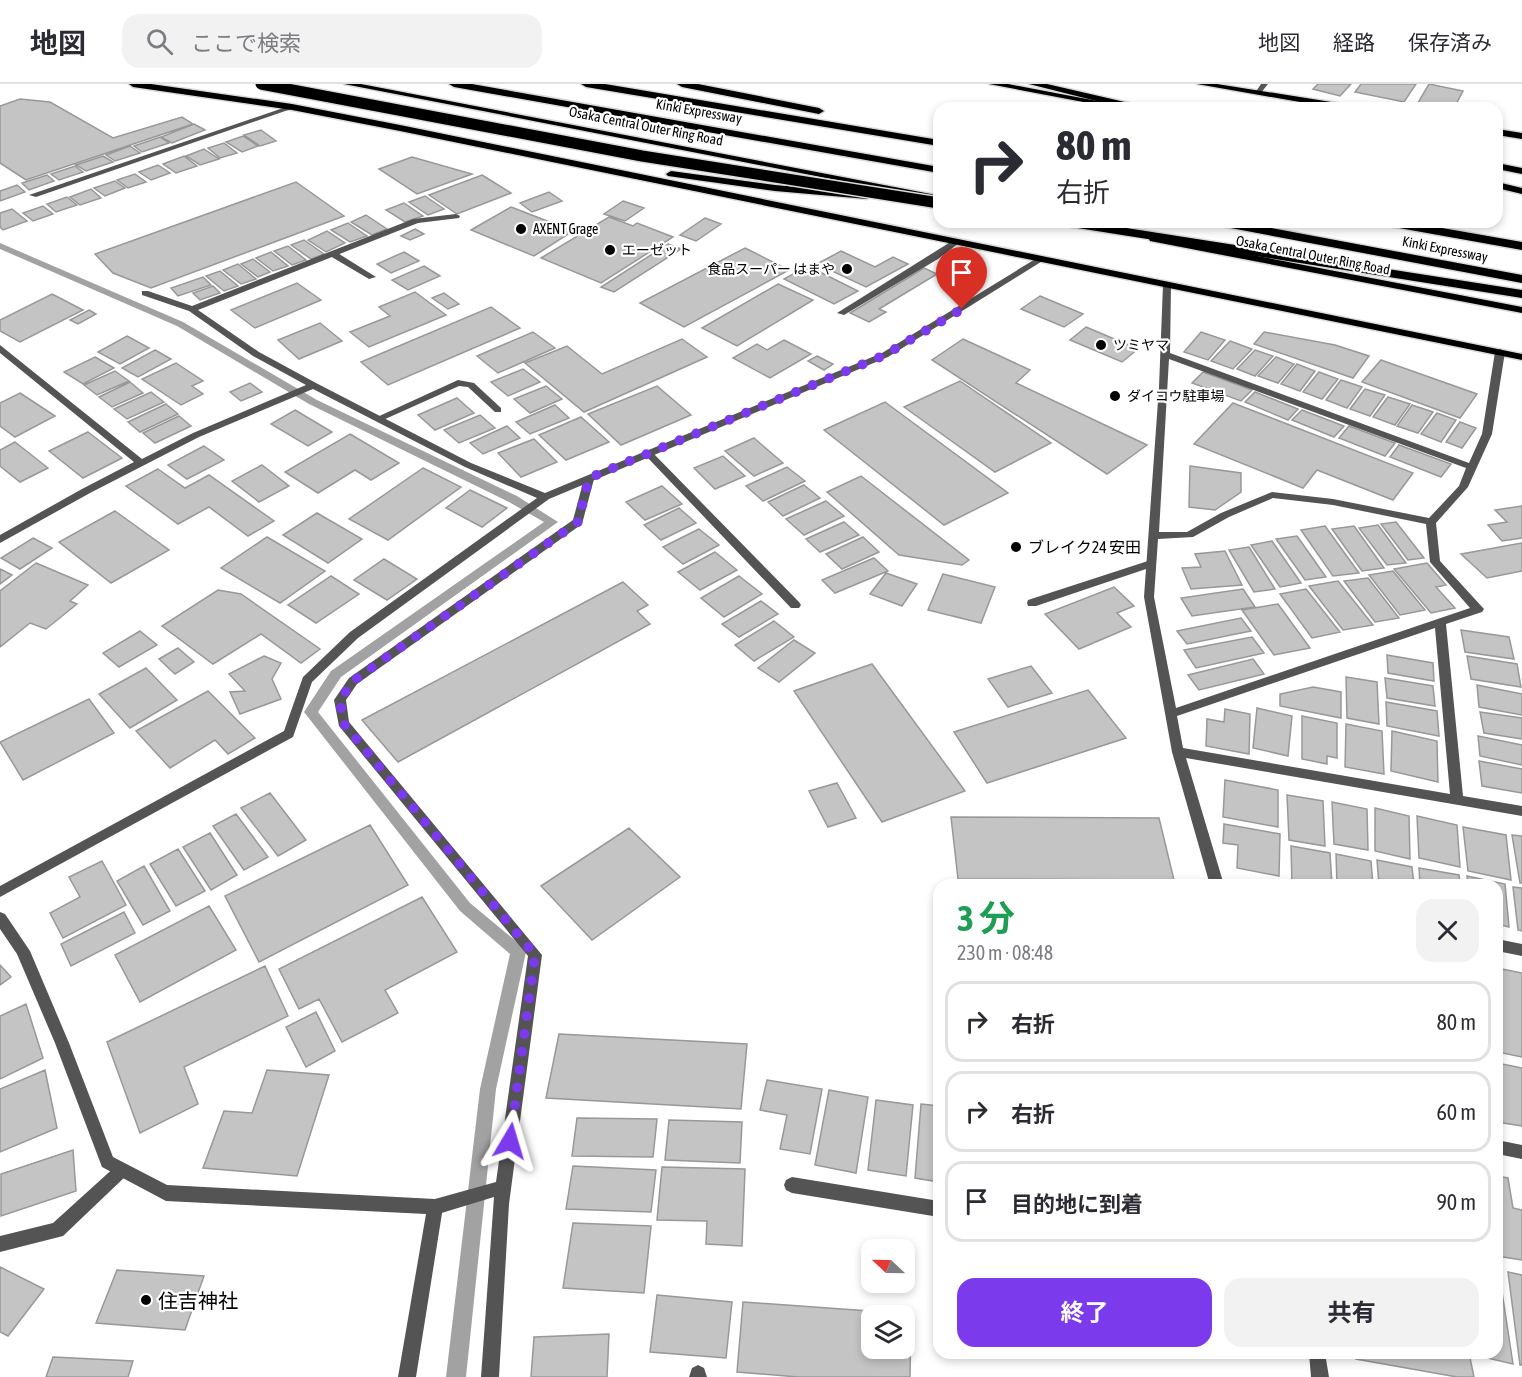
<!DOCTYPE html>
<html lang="ja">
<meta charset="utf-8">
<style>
body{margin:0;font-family:"Asap Condensed","Noto Sans JP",sans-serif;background:#f2f2f3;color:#2b2b33;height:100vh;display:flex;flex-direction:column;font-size:22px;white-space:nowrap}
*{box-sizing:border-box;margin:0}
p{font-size:20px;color:#7c7c81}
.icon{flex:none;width:33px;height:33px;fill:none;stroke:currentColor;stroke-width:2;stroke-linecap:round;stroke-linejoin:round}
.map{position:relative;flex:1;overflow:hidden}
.details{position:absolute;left:933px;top:795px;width:570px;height:480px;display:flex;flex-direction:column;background:#fff;border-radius:18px;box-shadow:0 3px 9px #0003}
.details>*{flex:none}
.guide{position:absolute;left:933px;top:18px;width:570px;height:126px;border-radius:18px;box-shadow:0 3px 9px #0003;background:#fff;color:#2b2b33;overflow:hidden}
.needle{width:39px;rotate:292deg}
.buttons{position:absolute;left:861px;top:1155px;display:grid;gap:12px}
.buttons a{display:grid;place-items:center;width:54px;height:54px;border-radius:12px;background:#fff;box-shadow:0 3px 9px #0003;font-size:30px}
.pin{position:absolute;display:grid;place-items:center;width:51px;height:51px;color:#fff;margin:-62px -26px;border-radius:50% 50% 50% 0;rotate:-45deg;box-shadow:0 0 6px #0007}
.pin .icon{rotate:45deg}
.me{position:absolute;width:66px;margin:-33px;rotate:7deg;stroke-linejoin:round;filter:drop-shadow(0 0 4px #0008)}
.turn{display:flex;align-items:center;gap:21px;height:126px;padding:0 24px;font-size:27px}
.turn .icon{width:78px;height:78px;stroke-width:2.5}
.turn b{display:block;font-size:42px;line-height:51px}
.round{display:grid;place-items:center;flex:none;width:63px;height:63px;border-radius:18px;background:#f2f2f3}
.headline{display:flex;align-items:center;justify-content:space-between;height:102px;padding:0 24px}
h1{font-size:36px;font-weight:700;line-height:45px;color:#1e9e55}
.action{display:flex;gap:12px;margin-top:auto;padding:12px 24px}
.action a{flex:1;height:69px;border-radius:18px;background:#7c3aed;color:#fff;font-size:24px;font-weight:700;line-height:69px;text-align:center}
.action a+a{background:#f2f2f3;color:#2b2b33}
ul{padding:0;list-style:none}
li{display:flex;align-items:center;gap:18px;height:81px;margin:0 12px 9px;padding:0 12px;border:3px solid #e1e1e2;border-radius:18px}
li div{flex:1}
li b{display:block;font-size:22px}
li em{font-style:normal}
header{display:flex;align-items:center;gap:36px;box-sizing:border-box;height:84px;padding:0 30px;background:#fff;border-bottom:2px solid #e1e1e2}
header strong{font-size:28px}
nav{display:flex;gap:33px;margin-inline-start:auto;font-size:21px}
.search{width:420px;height:54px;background:#f2f2f3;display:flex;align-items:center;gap:15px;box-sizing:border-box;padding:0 21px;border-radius:18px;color:#7c7c81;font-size:22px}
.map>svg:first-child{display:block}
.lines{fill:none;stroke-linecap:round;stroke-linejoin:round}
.stream{fill:#a2a2a2;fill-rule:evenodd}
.building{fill:#c4c4c4;stroke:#989898;stroke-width:1.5;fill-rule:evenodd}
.primary-casing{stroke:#dbdbdb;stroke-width:3}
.highway-casing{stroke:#dbdbdb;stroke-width:3}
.lane{fill:#545454;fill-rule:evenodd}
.street{fill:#545454;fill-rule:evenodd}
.primary{fill:#000;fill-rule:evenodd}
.highway{fill:#000;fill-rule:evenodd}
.highway-bridge-casing{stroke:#dbdbdb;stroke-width:14;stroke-linecap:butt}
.highway-bridge{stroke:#000;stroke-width:11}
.route{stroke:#7c3aed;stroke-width:10;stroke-dasharray:0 18}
.poi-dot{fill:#000;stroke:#fff;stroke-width:2}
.labels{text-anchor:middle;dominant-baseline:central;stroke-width:4.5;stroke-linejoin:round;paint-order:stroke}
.far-street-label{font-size:14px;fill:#000;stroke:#fff}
.far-poi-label{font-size:14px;fill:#000;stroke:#fff;text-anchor:start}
.poi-label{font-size:16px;fill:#000;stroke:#fff;text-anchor:start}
.near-poi-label{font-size:20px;fill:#000;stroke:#fff;text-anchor:start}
</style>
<header>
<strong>地図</strong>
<div class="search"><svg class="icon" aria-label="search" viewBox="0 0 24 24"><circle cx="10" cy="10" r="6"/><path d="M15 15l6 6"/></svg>ここで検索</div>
<nav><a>地図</a><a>経路</a><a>保存済み</a></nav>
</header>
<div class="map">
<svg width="1522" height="1293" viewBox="0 0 1522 1293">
<rect width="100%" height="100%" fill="#fff"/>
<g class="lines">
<!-- stream -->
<path class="stream" d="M0,159L183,238L317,316L517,412L558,438L341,593L318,628L470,819L523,863L526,868L496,1005L466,1293H446L480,1005L510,870L460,827L304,628L331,587L544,438L509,418L309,320L177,242L0,165Z"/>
</g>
<!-- building -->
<path class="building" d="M1318,0H1351L1340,12L1313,5Z
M1361,0H1416L1404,18L1355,8Z
M1429,0L1463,7L1454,24H1415Z
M20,15L50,18L113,54L182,33L193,40L26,96L0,79V22Z
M194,40L205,46L172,59L161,53Z
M261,46L276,57L260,62L244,51Z
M243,52L258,62L242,68L226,58Z
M160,53L169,59L142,68L134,62Z
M224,59L237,69L220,74L208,64Z
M130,62L140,69L115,77L106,71Z
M204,65L219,75L200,81L186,72Z
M103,72L113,78L86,87L76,81Z
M184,72L197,82L176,89L163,80Z
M412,73L472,90L417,110L379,85Z
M158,81L170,89L151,96L139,88Z
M75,82L83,88L59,96L51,90Z
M135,90L146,98L128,104L117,96Z
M47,91L54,97L29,106L22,99Z
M482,91L511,109L457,130L429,111Z
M115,97L125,104L105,112L94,104Z
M296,98L344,132L151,204L113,189L95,170Z
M17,101L25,108L0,117V107Z
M91,105L101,114L80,121L70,113Z
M549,108L562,117L532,128L520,119Z
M425,112L444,125L428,131L409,118Z
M67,113L77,121L56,128L47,120Z
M623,117L644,124L625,137L604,130Z
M404,119L423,132L405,138L386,126Z
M43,122L53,130L33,137L23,129Z
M511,123L573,147L534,172L471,146Z
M12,125L27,137L3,146L0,143V129Z
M366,131L387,145L372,151L351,138Z
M609,133L633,142L637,139L673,153L601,199L541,174Z
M705,134L721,140L696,157L680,151Z
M348,139L367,152L350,158L331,146Z
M415,145L424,150L410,156L401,152Z
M327,147L345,159L326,168L308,156Z
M304,156L324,170L311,175L291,161Z
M668,160L681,165L614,208L601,203Z
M288,162L306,176L292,181L274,167Z
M745,164L789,186L684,243L640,219Z
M841,167L875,183L893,173L908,180L866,203L817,180Z
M271,168L288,182L273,187L256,174Z
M404,168L419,177L391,189L377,180Z
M253,175L270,188L258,193L241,180Z
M238,180L256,195L241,200L223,186Z
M424,182L440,192L408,206L392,196Z
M808,182L858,207L834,220L784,195Z
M924,184L937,190L879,225L886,228L869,238L850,229Z
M220,187L238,202L224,207L206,192Z
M203,193L211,201L178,212L171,204Z
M297,199L321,216L255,244L231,226Z
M778,200L813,216L737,262L702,244Z
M213,202L220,209L200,216L193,209Z
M415,208L446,231L369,263L350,248L390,232L379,223Z
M444,209L459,220L448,225L432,214Z
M52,210L83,226L20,258L0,247V236Z
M1040,212L1083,230L1064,243L1021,225Z
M491,223L520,244L388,301L361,278Z
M89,226L96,230L78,240L70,236Z
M320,239L342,257L299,275L278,256Z
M1086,243L1138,265L1122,278L1070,256Z
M533,248L555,264L498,289L477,272Z
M1201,248L1225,256L1208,276L1184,268Z
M1264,248L1335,261L1369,272L1353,294L1254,260Z
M127,252L149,264L120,280L98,268Z
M682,255L707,273L584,328L525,279L567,262L602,290Z
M963,255L1030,286L1016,299L1147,361L1107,390L932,276Z
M784,256L811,270L770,294L733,274L757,260L767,266Z
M1230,257L1252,265L1233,285L1211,277Z
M155,266L171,275L138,293L122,284Z
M1255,266L1273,272L1255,292L1237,285Z
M817,272L833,280L824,286L808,277Z
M95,273L114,284L83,300L64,288Z
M1276,273L1294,280L1278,299L1258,292Z
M1381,276L1477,310L1460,334L1362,298Z
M176,279L203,297L192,302L203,310L181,321L142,295Z
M1297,280L1315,287L1300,307L1281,300Z
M523,285L540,298L508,312L491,298Z
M115,287L129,297L97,311L84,301Z
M1203,288L1252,306L1241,317L1192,299Z
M1319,288L1338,295L1322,315L1303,308Z
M1341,296L1362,303L1347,324L1326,316Z
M960,297L1051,359L995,388L904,323Z
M130,298L143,309L112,323L99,313Z
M250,299L262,308L241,317L230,308Z
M546,302L562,315L530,329L514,315Z
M657,302L691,331L621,361L588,330Z
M1365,305L1385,311L1370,332L1350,325Z
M151,308L164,318L127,335L114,325Z
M1255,308L1298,325L1288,336L1245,318Z
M20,309L55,332L15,353L0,342V319Z
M1388,313L1410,320L1395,341L1373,333Z
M457,314L474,329L435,346L418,331Z
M885,318L1008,409L944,441L824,346Z
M1233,319L1413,389L1393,416L1317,386L1303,404L1194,360Z
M166,320L178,330L140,348L128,338Z
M555,321L569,334L530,350L516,338Z
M1412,321L1433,328L1418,349L1397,342Z
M295,326L332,348L308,362L271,340Z
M1302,326L1344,342L1334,353L1292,336Z
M1437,329L1456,336L1441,358L1421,350Z
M480,331L495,344L459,359L444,346Z
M179,332L191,342L155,359L143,349Z
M581,333L609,358L566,376L539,351Z
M1460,338L1476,344L1462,364L1446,358Z
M507,342L520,354L483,370L470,359Z
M1349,342L1395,359L1385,372L1339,354Z
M88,348L122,374L83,394L49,367Z
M350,350L399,379L371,396L355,386L318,409L285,388Z
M754,354L783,379L754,392L725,367Z
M534,355L557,378L521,393L498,369Z
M15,358L48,384L20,398L0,382V366Z
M1399,361L1451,380L1441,393L1390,373Z
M204,362L224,376L187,395L168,381Z
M723,372L745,392L715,405L694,384Z
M262,381L289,402L259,418L232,397Z
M1190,382L1241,389V408L1215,426L1189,423Z
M787,383L805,397L763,417L746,402Z
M423,384L461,403L388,456L349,435Z
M158,385L185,404L209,391L274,437L248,452L209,423L178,440L126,402Z
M861,392L969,476L962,481L899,471L827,408Z
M804,401L820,414L783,432L768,418Z
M662,402L682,420L645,436L626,418Z
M470,406L507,424L482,443L446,424Z
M826,417L844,432L804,451L786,435Z
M1522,422V454L1502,457L1488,441L1507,438L1495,426Z
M679,424L696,439L661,456L644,441Z
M115,427L169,466L111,499L59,458Z
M317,429L362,455L328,479L283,451Z
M844,438L859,451L820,468L806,455Z
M1396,438L1424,474L1408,476L1381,440Z
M1378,441L1406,479L1387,481L1359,444Z
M1325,442L1359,489L1333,492L1301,446Z
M1354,442L1384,484L1362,487L1332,445Z
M699,445L719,461L683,480L663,463Z
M1297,452L1326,493L1305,496L1276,455Z
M267,453L325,487L280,519L221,484Z
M863,453L879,468L842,485L826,470Z
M33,454L52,464L20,485L1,474Z
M1272,457L1301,499L1280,503L1251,461Z
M1522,459V487L1487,494L1461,470Z
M1249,463L1275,505L1254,508L1229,466Z
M1225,467L1242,501L1191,505L1182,484L1201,483L1195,470Z
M715,468L737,486L700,506L678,488Z
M874,474L888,487L835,509L822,496Z
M384,475L417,495L387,516L354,496Z
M36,479L88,501L70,517L77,520L46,545L30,539L0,563V507Z
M1427,479L1446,501L1436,503L1455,524L1431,529L1394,485Z
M0,485L12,491L0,500Z
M1393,487L1425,526L1400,531L1369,491Z
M886,489L917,500L902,522L870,510Z
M943,490L995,503L981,539L928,526Z
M331,492L359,510L316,539L288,521Z
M739,492L762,510L724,533L701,514Z
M1368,494L1399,534L1375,538L1344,497Z
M1338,497L1373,541L1343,546L1309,502Z
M623,498L648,521L637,527L650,540L398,678L362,636Z
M1114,503L1134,522L1117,529L1131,543L1079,565L1045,530Z
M1243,505L1255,523L1192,532L1181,514Z
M1306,505L1340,548L1312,554L1280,510Z
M218,506L241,510L320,565L301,579L261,550L213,580L162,542Z
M761,517L778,530L739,553L722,540Z
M1278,520L1310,564L1274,571L1242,526Z
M1241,534L1251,547L1187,560L1177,547Z
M774,537L794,553L754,577L735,561Z
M1461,546L1509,553L1514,575L1465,568Z
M140,547L157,561L119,583L103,569Z
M1252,553L1264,569L1196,584L1184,566Z
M794,556L815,569L779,598L758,584Z
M178,564L194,578L175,590L159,575Z
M1387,571L1433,579L1434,597L1388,589Z
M264,572L281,579L272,595L281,615L240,630L230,608L245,607L229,590Z
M1467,572L1517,580L1521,603L1471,595Z
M1253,575L1264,590L1199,606L1188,591Z
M872,580L965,707L882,738L794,607Z
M1031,582L1052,609L1008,623L988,595Z
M146,584L177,616L130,644L99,610Z
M1346,593L1377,598L1379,640L1347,634Z
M1385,594L1433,602L1435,622L1387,614Z
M1477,601L1522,610V631L1479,623Z
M1313,603L1341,608V634L1280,622V610Z
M1088,606L1126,654L987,699L954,648Z
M208,607L255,654L228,670L215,656L170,684L136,647Z
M89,615L114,649L23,696L0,658Z
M1386,618L1437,627L1439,652L1387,642Z
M1257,624L1292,632L1288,672L1253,664Z
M1225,625L1250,630L1249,670L1206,662L1207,635L1224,638Z
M1480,628L1522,634V655L1484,649Z
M1302,632L1337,639V674L1327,672V680L1302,675Z
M1346,640L1382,647L1384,690L1345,683Z
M1392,647L1437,657L1438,698L1391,687Z
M1478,652L1522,661V681L1480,672Z
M1479,677L1522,685V709L1482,702Z
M1225,696L1278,706V743L1223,733Z
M837,699L856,734L828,743L809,707Z
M270,709L306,756L278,772L241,724Z
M1287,711L1323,717L1325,762L1289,756Z
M1332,718L1367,725L1368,766L1334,760Z
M1375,724L1409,732L1410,775L1375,767Z
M236,730L268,773L244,786L213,742Z
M1417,732L1457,741L1460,783L1419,774Z
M951,733L1159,734L1174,796L958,795Z
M1224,740L1280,750L1279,792L1237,784L1238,761L1223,759Z
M370,741L408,801L259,878L225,812Z
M1463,743L1506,751L1511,796L1468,787Z
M629,744L680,793L592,856L541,802Z
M210,749L237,791L211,806L183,763Z
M1512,751L1522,752V799H1520Z
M1291,762L1330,769L1332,801H1292Z
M178,765L205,807L176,822L150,780Z
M1336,770L1371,777L1373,801H1337Z
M1377,776L1412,783L1414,801H1379Z
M102,777L126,821L63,854L50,829L80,813L69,793Z
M144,782L170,827L143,841L117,797Z
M1419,784L1459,791L1460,801H1420Z
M1467,792L1505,800L1509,843L1497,840V801H1468Z
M1513,803L1522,804V847L1518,846Z
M422,813L457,868L385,906L398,929L342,958L319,915L299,925L279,885Z
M209,822L236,866L140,918L115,871Z
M124,828L135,849L71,882L61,860Z
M0,881L11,893L0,901Z
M265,882L288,932L184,983L198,1020L140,1049L107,958Z
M1497,884L1522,889V973L1497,968Z
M26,920L43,974L0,995V932Z
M316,928L335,967L306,983L286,943Z
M559,950L747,960L741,1025L546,1014Z
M1497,979L1522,984V1042L1497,1038Z
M45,986L57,1044L0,1068V1005Z
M267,986L329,991L297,1092L203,1084L224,1027L252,1029Z
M767,996L822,1005L810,1070L780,1065L787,1031L760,1026Z
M829,1006L868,1013L856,1089L815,1081Z
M876,1016L913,1021L906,1092L868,1086Z
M921,1020L939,1022V1098L915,1094Z
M577,1034L657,1035L653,1073L572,1072Z
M669,1036L742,1038L740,1079L665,1076Z
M73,1066L76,1107L1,1132V1090Z
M573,1082L656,1086L651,1128L566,1125Z
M662,1083L745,1085L742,1162L706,1160L707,1137L657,1136Z
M1497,1092L1508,1094L1513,1124L1522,1126V1176L1497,1172Z
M573,1139L651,1142L644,1209L563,1204Z
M1497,1182H1498L1513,1280L1483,1273V1269H1497Z
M0,1183L44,1205L8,1252L0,1248Z
M117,1186L204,1192L185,1246L96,1239Z
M1508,1188L1522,1191V1281H1520Z
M657,1211L732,1218L726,1274L650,1268Z
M743,1218L911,1230L910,1293H798L737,1288ZM872,1232H904V1264H872Z
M609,1250L607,1293H531L534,1253Z
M1356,1269H1469L1474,1293H1457L1356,1275Z
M53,1273L133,1277L128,1293H46Z"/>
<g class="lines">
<!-- primary casing -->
<g class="primary-casing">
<path id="primary" d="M129,0H151L292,20L400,41L1522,270V276L400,47L292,26L133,3Z
M344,0H361L936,111L939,112V116Z
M989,0H1008L1134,24H1115Z
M1197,0H1217L1350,21L1354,24H1334Z
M1497,45L1522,49V55L1497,51Z
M1497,79L1522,84V90L1497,85Z
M671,87L775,101L867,109L872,112L867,115L775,107L668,92L666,90Z
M1154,152L1522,223V229L1150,157L1149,155Z"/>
</g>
<!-- highway casing -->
<g class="highway-casing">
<path id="highway" d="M449,0H472L939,83V89L454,3Z
M581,0H605L939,56V62L586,3Z
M677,0H698L819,24L824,27L819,30L682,3Z
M1029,0H1047L1142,22L1143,24H1124Z
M1497,98L1522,104V110L1497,104Z
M1059,138H1088L1522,206V214L1065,142Z
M1214,138H1239L1522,191V199L1220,142Z
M1382,138H1408L1522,158V166L1388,142Z"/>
</g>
<!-- lane -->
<path class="lane" d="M292,21L296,23L294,24L36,113L29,111Z
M952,157L959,159L938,175L844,231L837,229Z
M330,168H336L376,193L369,195L330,172Z
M458,296L474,299L501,324V328H495L468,303L459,302L383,336L380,337L375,334Z
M649,367L652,368L799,518L801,521L799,524H791L646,372L644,370Z
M589,392L594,395L582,440L357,600L346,616L349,638L542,871L509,1120L499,1293H481L494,1113L435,1131L429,1128L427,1123L429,1118L435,1115L496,1098L528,872L339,642L334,616L349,594L573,436L584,395Z
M1151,476L1155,478L1156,480L1155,482L1036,522H1028L1027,519L1028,516Z
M122,1079L127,1081L130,1086L127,1091L63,1152L0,1168V1152L53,1139L117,1081Z
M792,1093L939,1117V1133L792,1109L786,1106L784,1101L786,1096Z
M698,1281L704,1284L707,1293H689L692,1284Z"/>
<!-- street -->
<path class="street" d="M1261,0H1268L1260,10H1256L1255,9Z
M456,130L460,132L459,134L418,139L198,226L259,268L316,299L471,379L545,409L882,269L1037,174L1044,176L888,273L549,415L358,554L312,598L293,653L0,813V802L284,647L303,593L350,548L537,414L465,383L313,305L199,353L90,409L0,459V451L82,405L134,378L0,269V261L142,375L193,349L306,301L253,272L189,227L142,211V207H148L192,222L413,135Z
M1167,198L1171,201L1170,269L1469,379L1482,350L1495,268L1500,265L1505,268L1492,350L1468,403L1436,439L1440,477L1484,525L1482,528L1446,540L1463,712L1522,722V732L1186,674L1224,801H1210L1172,668L1144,513L1159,303L1163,201ZM1169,275L1466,384L1459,402L1429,434L1333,415L1272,408L1221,429L1187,448H1159ZM1273,414L1333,421L1426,440L1430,478L1470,524L1176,624L1154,513L1158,455L1193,453L1229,433ZM1435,544L1450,710L1183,664L1177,632Z
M0,828L5,830L30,867L69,959L113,1073L167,1101L435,1115L441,1118L443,1123L416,1293H398L426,1130L166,1117L102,1083L55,959L17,870L0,845Z
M1497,855L1522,860V872L1497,867Z
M1497,1056L1522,1061V1075L1497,1070Z
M1309,1269H1325L1329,1293H1311Z"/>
<!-- primary -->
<use href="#primary" class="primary"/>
<!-- highway -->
<use href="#highway" class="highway"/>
<!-- highway-bridge casing -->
<g class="highway-bridge-casing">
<path id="highway-bridge" d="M261,0L642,72L939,119"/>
</g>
<!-- highway-bridge -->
<use href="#highway-bridge" class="highway-bridge"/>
</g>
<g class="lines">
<!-- route -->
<path class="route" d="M510,1057L535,871L343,639L340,616L353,597L578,438L589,394L885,271L962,225"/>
</g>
<!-- markers -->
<g class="poi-dot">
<circle cx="521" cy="145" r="6"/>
<circle cx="610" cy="166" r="6"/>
<circle cx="847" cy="185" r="6"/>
<circle cx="1101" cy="261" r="6"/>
<circle cx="1115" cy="312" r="6"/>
<circle cx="1016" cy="463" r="6"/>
<circle cx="146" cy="1216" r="6"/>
</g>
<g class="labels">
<!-- far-street labels -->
<g class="far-street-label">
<text transform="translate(699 27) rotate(10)">Kinki Expressway</text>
<text transform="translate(646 42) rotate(11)">Osaka Central Outer Ring Road</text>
<text transform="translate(1445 165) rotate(11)">Kinki Expressway</text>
<text transform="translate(1313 171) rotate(11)">Osaka Central Outer Ring Road</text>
</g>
<!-- far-poi labels -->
<g class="far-poi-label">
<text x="533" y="145">AXENT Grage</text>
<text x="622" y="166">エーゼット</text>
<text x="835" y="185" text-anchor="end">食品スーパー はまや</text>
<text x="1113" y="261">ツミヤマ</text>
<text x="1127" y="312">ダイコウ駐車場</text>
</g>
<!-- poi labels -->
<g class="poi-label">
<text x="1028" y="463">ブレイク24 安田</text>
</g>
<!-- near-poi labels -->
<g class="near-poi-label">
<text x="158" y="1216">住吉神社</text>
</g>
</g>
</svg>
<div class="buttons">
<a><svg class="needle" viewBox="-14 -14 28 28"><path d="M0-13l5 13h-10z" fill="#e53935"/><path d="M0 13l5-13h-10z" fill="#7c7c81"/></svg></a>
<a><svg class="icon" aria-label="layers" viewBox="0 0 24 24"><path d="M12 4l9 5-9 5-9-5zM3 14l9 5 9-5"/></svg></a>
</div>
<div class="pin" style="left:962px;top:225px;background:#d93025"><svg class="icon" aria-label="arrive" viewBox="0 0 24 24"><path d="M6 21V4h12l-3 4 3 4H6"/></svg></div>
<svg class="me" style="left:510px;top:1057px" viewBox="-20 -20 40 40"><path d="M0-17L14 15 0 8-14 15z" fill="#7c3aed" stroke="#fff" stroke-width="4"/></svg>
<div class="guide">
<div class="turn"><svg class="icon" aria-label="right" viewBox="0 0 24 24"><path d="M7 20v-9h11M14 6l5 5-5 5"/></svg><div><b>80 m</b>右折</div></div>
</div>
<section class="details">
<div class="headline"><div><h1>3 分</h1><p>230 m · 08:48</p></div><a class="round"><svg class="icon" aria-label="close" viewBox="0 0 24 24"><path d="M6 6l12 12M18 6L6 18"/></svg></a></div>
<ul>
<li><svg class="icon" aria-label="right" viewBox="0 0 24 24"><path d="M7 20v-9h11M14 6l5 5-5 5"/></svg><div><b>右折</b></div><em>80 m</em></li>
<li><svg class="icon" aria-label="right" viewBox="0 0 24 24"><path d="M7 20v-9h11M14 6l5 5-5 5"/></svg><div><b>右折</b></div><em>60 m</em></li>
<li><svg class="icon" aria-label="arrive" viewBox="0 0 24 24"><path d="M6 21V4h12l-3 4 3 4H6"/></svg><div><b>目的地に到着</b></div><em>90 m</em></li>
</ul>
<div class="action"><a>終了</a><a>共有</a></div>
</section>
</div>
